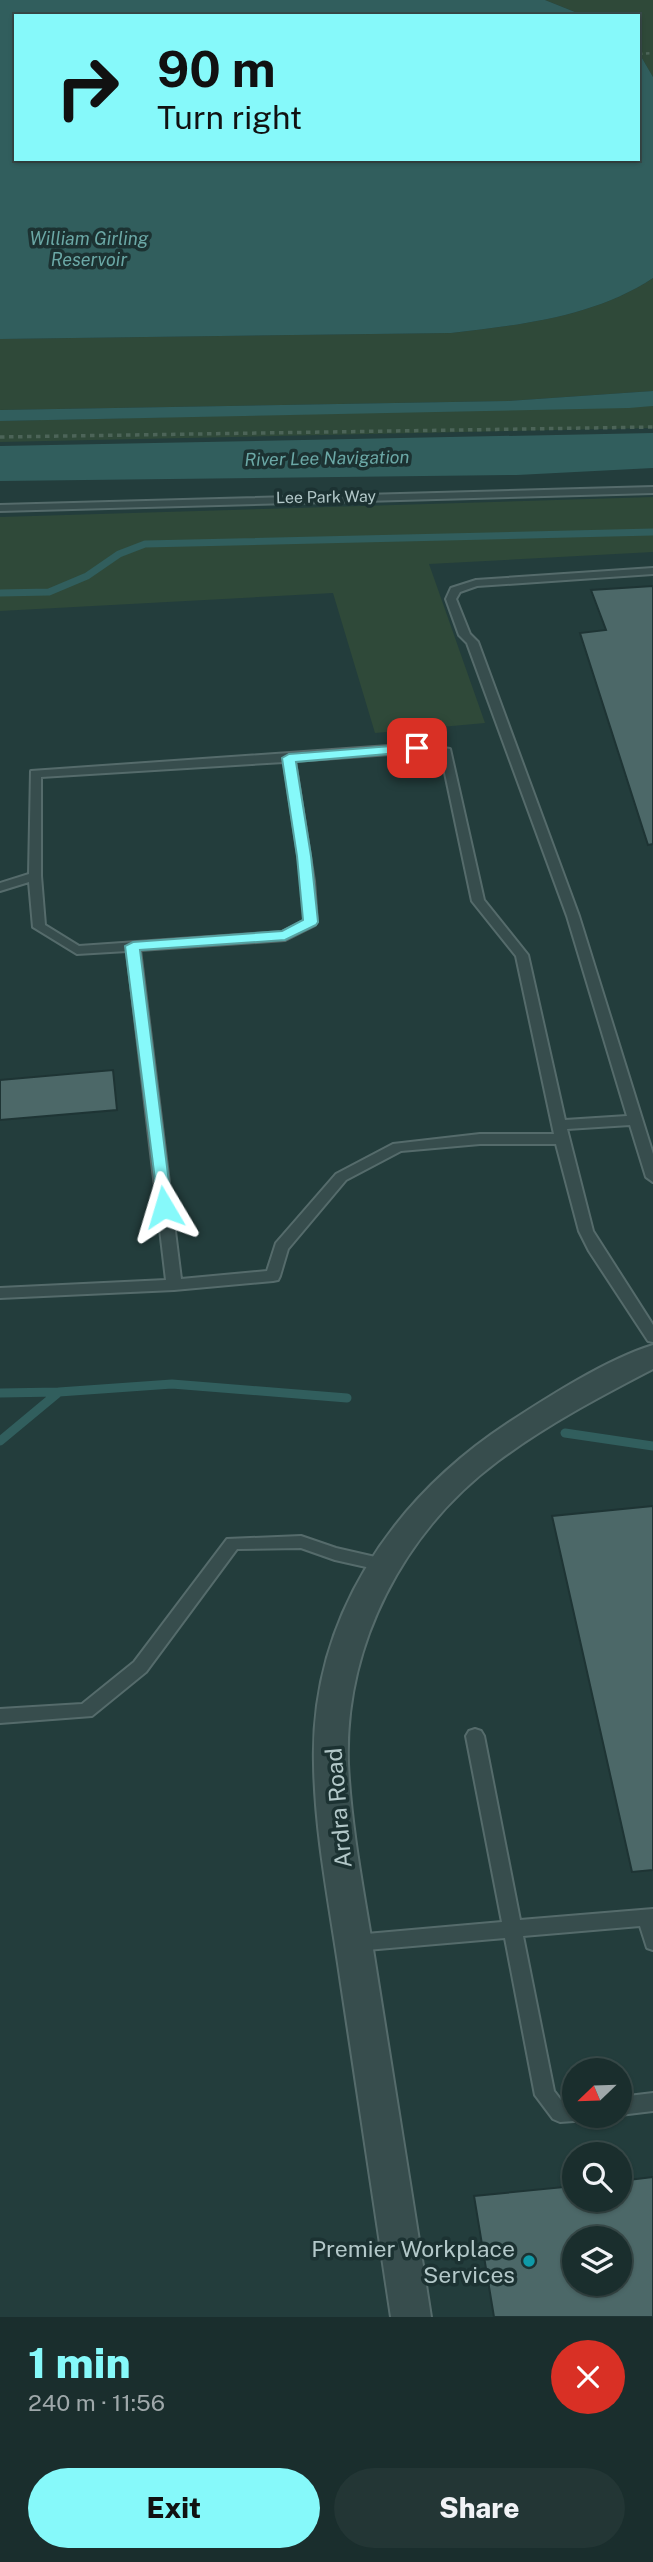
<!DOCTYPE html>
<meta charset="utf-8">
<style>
body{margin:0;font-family:"Public Sans",sans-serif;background:#233635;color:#f1f3f6;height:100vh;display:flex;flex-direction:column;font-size:26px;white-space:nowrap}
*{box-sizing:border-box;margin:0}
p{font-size:23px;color:#9fa8aa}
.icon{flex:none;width:38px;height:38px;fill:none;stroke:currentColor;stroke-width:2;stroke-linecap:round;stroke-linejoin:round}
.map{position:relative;height:2317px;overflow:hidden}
.details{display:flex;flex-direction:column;background:#1a2e2d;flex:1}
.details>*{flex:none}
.top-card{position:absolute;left:14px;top:14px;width:626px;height:147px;border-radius:0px;box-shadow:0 2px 5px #0004,0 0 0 2px #384a49;background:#86f9fa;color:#111;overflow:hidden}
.needle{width:46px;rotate:247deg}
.controls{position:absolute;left:562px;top:2058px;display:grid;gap:14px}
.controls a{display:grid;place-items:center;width:70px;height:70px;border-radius:50%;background:#1a2e2d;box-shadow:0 2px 5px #0004,0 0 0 2px #384a49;font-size:35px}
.pin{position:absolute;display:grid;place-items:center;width:60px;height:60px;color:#fff;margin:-30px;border-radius:14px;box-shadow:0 4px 10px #0006}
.me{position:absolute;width:77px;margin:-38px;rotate:353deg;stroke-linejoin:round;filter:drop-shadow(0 0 5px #0008)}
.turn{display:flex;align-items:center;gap:24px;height:147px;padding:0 28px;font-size:32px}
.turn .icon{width:91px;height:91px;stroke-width:2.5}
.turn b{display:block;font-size:49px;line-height:60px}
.round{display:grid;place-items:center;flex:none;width:74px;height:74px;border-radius:37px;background:#233635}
.overview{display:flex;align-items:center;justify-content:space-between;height:119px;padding:0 28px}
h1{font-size:42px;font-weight:800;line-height:52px;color:#86f9fa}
.cta{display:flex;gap:14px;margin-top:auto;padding:14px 28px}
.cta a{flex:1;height:80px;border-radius:42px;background:#86f9fa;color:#111;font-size:28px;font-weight:800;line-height:80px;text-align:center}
.cta a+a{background:#233635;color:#f1f3f6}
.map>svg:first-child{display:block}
.green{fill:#2f4939}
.water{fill:#315e5d}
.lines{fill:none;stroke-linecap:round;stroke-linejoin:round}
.stream-far1{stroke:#315e5d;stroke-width:7}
.stream{stroke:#315e5d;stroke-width:9}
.building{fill:#4c6868;stroke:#1e3434;stroke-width:2;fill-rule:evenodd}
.lane-casing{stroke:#556b6b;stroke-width:4}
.street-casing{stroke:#556b6b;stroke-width:4}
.path-far1{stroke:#4c6458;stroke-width:2.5;stroke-dasharray:3.5 3.5;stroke-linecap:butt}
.path{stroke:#4c6458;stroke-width:3.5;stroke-dasharray:4.5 4.5;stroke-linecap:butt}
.lane{fill:#374d4d;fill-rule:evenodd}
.street{fill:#374d4d;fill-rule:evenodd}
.route{fill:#86f9fa;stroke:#57a2a2;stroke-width:2}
.culture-dot{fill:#0f9aa8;stroke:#1c3232;stroke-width:2.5}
.labels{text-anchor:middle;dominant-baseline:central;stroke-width:7;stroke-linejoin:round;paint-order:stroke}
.far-street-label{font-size:16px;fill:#b3c8c9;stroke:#1c3232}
.far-water-label{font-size:18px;font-style:italic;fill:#6ba8a6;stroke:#1c3232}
.near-street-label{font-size:23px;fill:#b3c8c9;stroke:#1c3232}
.near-poi-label{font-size:23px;fill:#b3c8c9;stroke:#1c3232;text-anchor:end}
</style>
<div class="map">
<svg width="653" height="2317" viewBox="0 0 653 2317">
<rect width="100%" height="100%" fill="#233d3c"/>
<!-- green -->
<path class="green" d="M545,0H653V77L639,53V16H585Z
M653,278V391L507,401L0,410V339L451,333C520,325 594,317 653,278Z
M653,406V428L0,442V421Z
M653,497V552L429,564L485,723L375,733L333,593L0,611V517Z"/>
<!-- water -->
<path class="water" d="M0,0H545L585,16H16V159H639V53L653,77V278C594,317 520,325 451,333L0,339Z
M653,391V406L629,408L0,421V410L507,401Z
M653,433V468L517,475L0,481V446Z"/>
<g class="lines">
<!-- stream-far1 -->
<path class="stream-far1" d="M0,593L49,592L87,576L119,554L145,544L653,532"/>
<!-- stream -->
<path class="stream" d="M0,1393L59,1392
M565,1433L653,1446
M0,1441L59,1392L172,1384L347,1398"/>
</g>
<!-- building -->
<path class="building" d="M653,586V844L648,845L580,633L606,630L591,590Z
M113,1070L117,1110L0,1120V1080Z
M653,1506V1870L632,1872L552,1516Z
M653,2177V2317H494L474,2196L574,2186V2200H620V2181ZM574,2238H620V2284H574Z"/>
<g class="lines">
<!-- lane casing -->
<g class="lane-casing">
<path id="lane" d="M653,487V493L0,511V505Z
M653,568V574L477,586L460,592L456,599L470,634L478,642L579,916L653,1154V1182L646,1177L630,1125L567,1129L593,1231L653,1325V1342L648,1341L589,1251L579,1231L556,1144H480L401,1151L346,1180L288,1249L280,1276L278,1280L273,1281L174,1290L0,1298V1288L166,1280L127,951L77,954L33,927L29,882L0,891V883L29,874L31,771L417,744L450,749L484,900L528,955L565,1120L627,1116L567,916L467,643L459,635L446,599L451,588L476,580ZM417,752L441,754L472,901L516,956L554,1134H480L393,1144L336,1174L276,1243L267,1271L181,1279L140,950L285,940L315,925L317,922L314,881L295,761ZM284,762L302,881L305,920L282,932L79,946L45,925L41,876V777Z
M301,1536L336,1548L384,1559L390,1560L392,1565L390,1570L384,1571L335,1560L301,1548L237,1549L146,1672L92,1716L0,1723V1709L82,1704L134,1662L227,1539Z
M475,1729L481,1731L484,1736L520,1920L653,1909V1950L647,1948L640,1926L523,1936L554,2091L564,2104L574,2103V2116H582L574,2121L560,2122L553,2119L535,2095L505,1938L355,1951L349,1949L346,1943L349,1937L355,1935L502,1922L466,1736L469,1731Z
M653,2093V2111L620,2115V2097Z"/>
</g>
<!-- street casing -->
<g class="street-casing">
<path id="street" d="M653,1345V1369C599,1397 546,1425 498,1461C403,1532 344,1645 348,1764C351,1826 363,1888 373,1949C392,2071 412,2194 431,2317H391C374,2206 358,2095 341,1984C331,1912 315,1837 314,1764C310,1620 391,1500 508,1423C548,1397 607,1359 653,1345Z"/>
</g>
<!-- path-far1 -->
<path class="path-far1" d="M639,54L653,53"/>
<!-- path -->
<path class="path" d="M0,437L653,427"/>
<!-- lane -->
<use href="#lane" class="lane"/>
<!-- street -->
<use href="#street" class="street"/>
</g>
<!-- route -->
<path class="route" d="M417,744L424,748L422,751L296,762L311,856L318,922L316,925L285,940L140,950L172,1207L170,1211H159L125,946L133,942L282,931L303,920L297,856L282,758L289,754Z"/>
<!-- markers -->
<circle class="culture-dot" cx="529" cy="2261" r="7"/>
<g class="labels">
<!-- far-street labels -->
<g class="far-street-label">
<text transform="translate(326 497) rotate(-1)">Lee Park Way</text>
</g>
<!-- far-water labels -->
<g class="far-water-label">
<text x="89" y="238">William Girling<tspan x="89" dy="21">Reservoir</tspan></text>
<text transform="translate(327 458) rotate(-1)">River Lee Navigation</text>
</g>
<!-- near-street labels -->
<g class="near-street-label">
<text transform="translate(338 1808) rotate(-95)">Ardra Road</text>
</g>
<!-- near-poi labels -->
<g class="near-poi-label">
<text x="515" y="2248">Premier Workplace<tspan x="515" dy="26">Services</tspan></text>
</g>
</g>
</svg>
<div class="controls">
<a><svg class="needle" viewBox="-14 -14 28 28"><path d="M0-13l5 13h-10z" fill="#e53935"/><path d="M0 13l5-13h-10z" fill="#9fa8aa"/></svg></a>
<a><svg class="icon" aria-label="search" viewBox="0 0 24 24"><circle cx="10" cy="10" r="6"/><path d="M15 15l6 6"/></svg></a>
<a><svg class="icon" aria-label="layers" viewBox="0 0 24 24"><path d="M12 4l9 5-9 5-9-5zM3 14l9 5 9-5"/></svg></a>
</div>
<div class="pin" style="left:417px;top:748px;background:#d93025"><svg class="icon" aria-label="arrive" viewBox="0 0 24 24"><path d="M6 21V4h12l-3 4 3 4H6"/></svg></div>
<svg class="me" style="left:164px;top:1207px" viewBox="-20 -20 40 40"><path d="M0-17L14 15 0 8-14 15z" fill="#86f9fa" stroke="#fff" stroke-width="4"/></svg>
<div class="top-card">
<div class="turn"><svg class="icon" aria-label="right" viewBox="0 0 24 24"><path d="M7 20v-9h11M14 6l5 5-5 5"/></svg><div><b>90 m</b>Turn right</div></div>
</div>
</div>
<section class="details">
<div class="overview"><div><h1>1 min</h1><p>240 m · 11:56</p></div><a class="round" style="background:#d93025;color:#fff"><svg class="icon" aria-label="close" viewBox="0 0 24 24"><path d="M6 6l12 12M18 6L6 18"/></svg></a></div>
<div class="cta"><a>Exit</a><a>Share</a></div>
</section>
